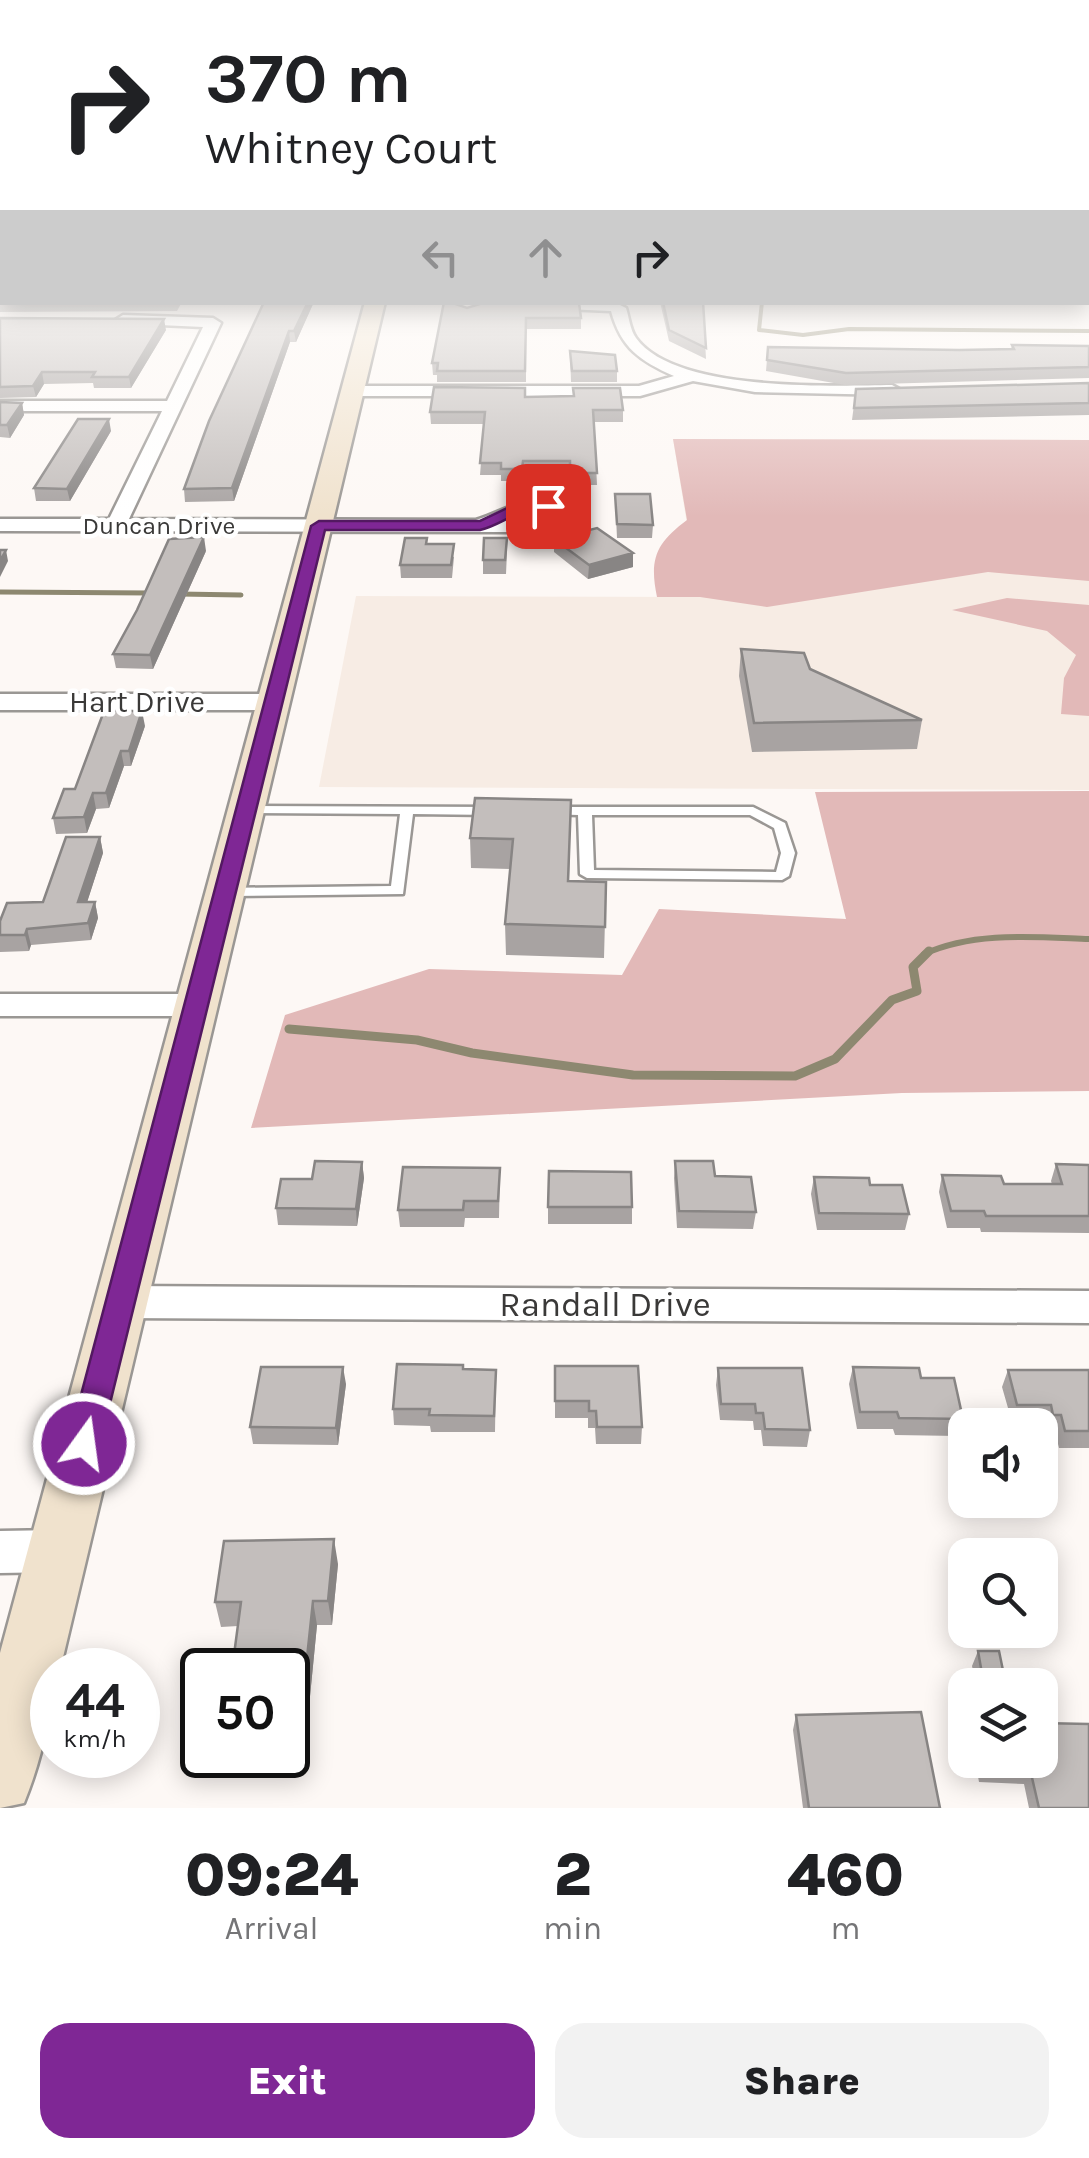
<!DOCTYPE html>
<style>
body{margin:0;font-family:Karla,sans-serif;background:#f2f2f2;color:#202124;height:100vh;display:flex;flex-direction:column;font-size:38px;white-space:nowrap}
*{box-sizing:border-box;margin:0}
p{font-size:32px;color:#757577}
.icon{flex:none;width:55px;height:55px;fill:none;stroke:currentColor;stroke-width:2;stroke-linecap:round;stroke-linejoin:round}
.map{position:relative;height:1808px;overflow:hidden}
.details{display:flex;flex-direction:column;background:#fff;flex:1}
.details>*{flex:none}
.guide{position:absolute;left:0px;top:0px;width:1090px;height:305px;box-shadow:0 5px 25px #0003;background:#fff;color:#202124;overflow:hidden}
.fabs{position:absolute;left:948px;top:1408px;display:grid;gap:20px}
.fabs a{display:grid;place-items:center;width:110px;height:110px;border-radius:20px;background:#fff;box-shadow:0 5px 25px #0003;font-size:50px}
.speed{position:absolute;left:30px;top:1648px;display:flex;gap:20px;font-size:50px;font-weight:700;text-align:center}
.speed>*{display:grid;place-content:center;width:130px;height:130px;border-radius:50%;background:#fff;box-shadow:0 5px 25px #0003;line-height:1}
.speed small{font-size:25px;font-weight:400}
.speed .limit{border:5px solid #111;border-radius:15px;background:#fff;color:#111}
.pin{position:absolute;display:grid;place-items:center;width:85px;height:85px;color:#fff;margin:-42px;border-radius:20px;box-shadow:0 5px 15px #0006}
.me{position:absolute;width:110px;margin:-55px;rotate:14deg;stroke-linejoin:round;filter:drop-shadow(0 0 8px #0008)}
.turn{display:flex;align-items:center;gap:35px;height:210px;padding:0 40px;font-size:45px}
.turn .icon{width:130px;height:130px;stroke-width:2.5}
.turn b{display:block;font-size:70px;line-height:85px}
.lanes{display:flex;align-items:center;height:95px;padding:0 40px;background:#0003;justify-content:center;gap:50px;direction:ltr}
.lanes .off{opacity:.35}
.eta{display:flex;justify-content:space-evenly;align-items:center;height:170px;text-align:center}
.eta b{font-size:60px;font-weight:800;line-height:70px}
.action{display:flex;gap:20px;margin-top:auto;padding:20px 40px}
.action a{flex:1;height:115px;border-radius:30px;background:#7f2795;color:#fff;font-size:40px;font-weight:800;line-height:115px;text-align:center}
.action a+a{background:#f2f2f2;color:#202124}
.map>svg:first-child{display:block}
.built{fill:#f7ece4}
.forest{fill:#e2b9b8}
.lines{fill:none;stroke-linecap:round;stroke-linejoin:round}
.stream-far3{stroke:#8d8870;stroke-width:4}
.stream-far2{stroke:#8d8870;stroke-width:5}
.stream-far1{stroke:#8d8870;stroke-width:6}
.stream{stroke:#8d8870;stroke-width:9}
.lane-casing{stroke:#9a9794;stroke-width:5}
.street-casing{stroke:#9a9794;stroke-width:5}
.secondary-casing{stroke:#9a9794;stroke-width:5}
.lane{fill:#fff;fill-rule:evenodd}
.street{fill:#fff;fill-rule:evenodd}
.secondary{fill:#f0e2cd;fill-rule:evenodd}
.wall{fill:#a8a3a2}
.shaded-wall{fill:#888584}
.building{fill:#c3bebc;stroke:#888584;stroke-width:2.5}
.route{fill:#7f2795;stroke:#531961;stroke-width:2.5}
.labels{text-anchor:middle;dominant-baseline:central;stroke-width:9;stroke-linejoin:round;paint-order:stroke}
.far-street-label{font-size:25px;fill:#3a3938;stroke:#fff}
.street-label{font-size:30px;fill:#3a3938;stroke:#fff}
.near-street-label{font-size:35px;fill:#3a3938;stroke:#fff}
</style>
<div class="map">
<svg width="1089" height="1808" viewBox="0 0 1089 1808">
<rect width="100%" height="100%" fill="#fdf8f5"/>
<!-- built -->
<path class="built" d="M673,439L1089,440V790L319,787L356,596L699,597Z"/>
<!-- forest -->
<path class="forest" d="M673,439L1089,440V581L988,572L767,607L700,597H657C649,559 656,543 687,520Z
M1007,598L1089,605V716L1061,714L1064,678L1076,655L1047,631L952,610Z
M1089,791V1091L902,1093L251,1128L285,1015L429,969L622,975L659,909L846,919L815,792Z"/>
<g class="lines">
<!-- stream-far3 -->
<path class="stream-far3" d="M762,302L759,330L803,335L849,329L1089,331"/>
<!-- stream-far2 -->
<path class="stream-far2" d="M0,592L150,593
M179,594L241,595"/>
<!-- stream-far1 -->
<path class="stream-far1" d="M924,954C974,931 1035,937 1089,939"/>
<!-- stream -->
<path class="stream" d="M289,1029L417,1040L472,1053L633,1075L795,1076L835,1059L892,1000L917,991L913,967L929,951"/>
<!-- lane casing -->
<g class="lane-casing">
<path id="lane" d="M246,806L493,807L500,811L493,815L413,814L403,894L229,896L224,894L222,891L224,888L391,886L400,814L241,813L239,810Z
M551,807H753L785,823L795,853L789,876L782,880L587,878L580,874L578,815L546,814L544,811ZM592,815H750L774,828L781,853L776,872L594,870Z"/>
</g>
<!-- street casing -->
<g class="street-casing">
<path id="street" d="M614,302L626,308C629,317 630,330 636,338C675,392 830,386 892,385L901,390L892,395L755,392L693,381L640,396H354L345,391L354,386H639L674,376C640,361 621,348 611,311L540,308L532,303Z
M123,315L213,318L221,323L129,519L476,520C508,510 544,482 572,514L562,526L537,532L0,531V519H109L162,411H0V401H167L203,327L117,323L115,320ZM534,511L550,515L537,520H512Z
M0,694H273L286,702L273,710H0Z
M0,994H196L207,997L212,1005L207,1013L196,1016H0Z
M120,1286L1089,1291V1323L120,1318L106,1313L100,1302L106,1291Z
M57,1530L73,1536L80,1551L73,1566L57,1572L0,1573V1531Z"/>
</g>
<!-- secondary casing -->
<g class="secondary-casing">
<path id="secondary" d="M365,302H385L60,1670H52C52,1715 41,1761 24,1803L0,1808V1653Z"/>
</g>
<!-- lane -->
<use href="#lane" class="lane"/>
<!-- street -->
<use href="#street" class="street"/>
<!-- secondary -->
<use href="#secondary" class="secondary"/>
</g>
<!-- wall -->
<path class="wall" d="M0,281L2,287V302H182L177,311L0,312Z
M660,302H703L706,359L669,341Z
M313,304L296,342H290L234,501L185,502L184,489L209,421Z
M467,308L581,318V329H526V382H437V375H433L432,363Z
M0,318L166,330L131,388H94L93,383L44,384L36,397L0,398Z
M1012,345L1089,346V378L845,385L766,371L768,347L959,350L1011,349Z
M570,351L617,371V382H571Z
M1089,383V415L852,420L856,389Z
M573,388L623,410V422H594L597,485H570V474L523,473L522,481H501V475H480L484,424H431L430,412L525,397L573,396Z
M0,402L22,403L24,415L10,438L0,437Z
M111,431L70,501H36L34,488Z
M615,494L653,525L652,538H617Z
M554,539L633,567L588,579L554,552Z
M427,544L454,557L452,578H401L400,565Z
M206,551L153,669L116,668L113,654Z
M507,552L506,574H483V560Z
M741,649L810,669L922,720L917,749L752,752L739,676Z
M145,726L131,766H124L109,808L96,809L87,833L56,834L53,818L75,789Z
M571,800L569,881L606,882L604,958L506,955L505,924L510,869L471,868L470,838Z
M100,837L103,853L87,902H95L98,918L91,940L31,945L29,951L0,952V921L43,902Z
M675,1161L715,1176L756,1212L753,1229L677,1228L674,1178Z
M362,1162L364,1178L357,1226L278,1225L276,1208L312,1179Z
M1056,1164L1089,1165V1233L981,1232L980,1228H947L939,1192L942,1175L1004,1184H1052L1051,1181Z
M500,1168L499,1218H465L464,1227H400L398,1210Z
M814,1177L909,1214L905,1230H817L811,1194Z
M548,1207H632V1224H548Z
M555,1366L642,1427L641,1444H596L595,1428H588V1418H555Z
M853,1367L921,1378L963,1419L958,1436L895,1435L893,1429H857L849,1384Z
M718,1368L810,1430L807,1447L763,1446L761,1430H754L753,1421L720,1420L716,1385Z
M463,1369L496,1370L495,1432H431L430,1426L394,1425L393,1409Z
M1008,1370H1089V1448H1059L1055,1432H1048L1045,1422H1012L1002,1387Z
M346,1384L338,1445L253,1444L250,1427Z
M338,1564L332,1625H317L305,1747L288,1748V1670L238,1626L221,1627L215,1602Z
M978,1651L1006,1685H976L972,1666Z
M796,1715L940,1808H803L793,1730Z
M975,1760H1040L1089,1808H1029L1024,1784L979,1782Z"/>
<!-- shaded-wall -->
<path class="shaded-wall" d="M308,302H313V304L296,342L294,331Z
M164,319L166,330L131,388L129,377Z
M289,331L290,342L234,501L232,488Z
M42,372L44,384L36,397L33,386Z
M22,403L24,415L10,438L7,425Z
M109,419L111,431L70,501L67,489Z
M204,537L206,551L153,669L150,655Z
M6,550L8,561L0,577V561Z
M633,553V567L588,579L589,565Z
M142,711L145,726L131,766L129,751Z
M121,751L124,766L109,808L106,793Z
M93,793L96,809L87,833L84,817Z
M100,837L103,853L82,918L78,902Z
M95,902L98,918L91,940L88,923Z
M27,929L31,945L29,951L25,935Z
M362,1162L364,1178L357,1226L356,1209Z
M343,1367L346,1384L338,1445L336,1428Z
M334,1539L338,1564L332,1625L328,1601Z
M313,1601L317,1625L305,1747L300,1724Z"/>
<!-- building -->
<path class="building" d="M0,287H2V302H0Z
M264,302H308L294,331H289L232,488L184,489L209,421Z
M444,302H450L467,308L486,302L579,303L581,318H526L525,371H437L438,363H432Z
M663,302H703L706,348L669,330Z
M0,318L164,319L129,377H92L95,372H42L33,386L0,387Z
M1012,345L1089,346V367L846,373L767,360L768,347L959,350L1014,349Z
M570,351L615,355L617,371H572Z
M1089,383V403L854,408L856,389Z
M434,387L525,388V397L574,396L573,388H620L623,410H593L597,473H570V461H523L522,469H501V463H480L485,412H430Z
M0,402L22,403L7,425H0Z
M78,419H109L67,489L34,488Z
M615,494H650L653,525L617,524Z
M597,528L633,553L589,565L554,539Z
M204,537L150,655L113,654L137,610L169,539Z
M405,538H427L426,544H454L451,565H400Z
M484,538H507L505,560H483Z
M0,550H6L0,561Z
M741,649L804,653L810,669L922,720L754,723Z
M104,711H142L129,751H121L106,793H93L84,817L53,818L64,789H75Z
M475,798L571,800L568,881L606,882L605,927L505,924L513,839L470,838Z
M66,837H100L78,902H95L88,923L27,929L25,935H0V921L7,903L43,902Z
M315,1161L362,1162L356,1209L276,1208L281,1179H312Z
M675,1161H713L715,1176L751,1177L756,1212L679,1211Z
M1056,1164L1089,1165V1216H986L984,1211H951L942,1175L1001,1176L1004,1184H1062Z
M403,1167L500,1168L498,1201H464L463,1210H398Z
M549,1171L631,1172L632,1207H548Z
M814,1177L869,1178L870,1185H902L909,1214L819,1213Z
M397,1364L463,1365V1369L496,1370L494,1416L429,1415L430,1409H393Z
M555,1366H638L642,1427H597L596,1411H589V1401H555Z
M261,1367H343L336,1428L250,1427Z
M853,1367L919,1368L921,1378H954L963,1419L899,1418L897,1412H860Z
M718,1368H802L810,1430L765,1429L763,1413H756L755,1404H721Z
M1008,1370H1089V1431H1065L1061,1415H1053L1051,1405H1017Z
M334,1539L328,1601H313L300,1724H288V1670H232L241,1602H215L224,1541Z
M978,1651H999L1006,1685H984Z
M921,1712L940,1808H809L796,1715Z
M1040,1723L1089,1724V1808H1039L1030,1769L985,1767L984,1760H1040Z"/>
<!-- sky -->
<linearGradient id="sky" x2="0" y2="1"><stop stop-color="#91b0c2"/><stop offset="0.51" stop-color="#fefcfa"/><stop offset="1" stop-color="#fefcfa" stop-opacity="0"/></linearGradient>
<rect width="1089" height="517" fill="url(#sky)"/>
<!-- route -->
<path class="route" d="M522,501H548L556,506C546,513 536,507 525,511C509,516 497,526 480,530H325L100,1444L96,1454L84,1459L72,1454L68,1444L311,526L319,521H480Z"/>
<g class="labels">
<!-- far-street labels -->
<g class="far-street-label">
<text x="159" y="525">Duncan Drive</text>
</g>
<!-- street labels -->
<g class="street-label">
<text x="137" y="702">Hart Drive</text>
</g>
<!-- near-street labels -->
<g class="near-street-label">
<text x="605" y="1304">Randall Drive</text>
</g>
</g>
</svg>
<div class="fabs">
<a><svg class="icon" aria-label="sound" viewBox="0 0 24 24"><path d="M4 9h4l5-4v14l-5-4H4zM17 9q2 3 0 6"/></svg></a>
<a><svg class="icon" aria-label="search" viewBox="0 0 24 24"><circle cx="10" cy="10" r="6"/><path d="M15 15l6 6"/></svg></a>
<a><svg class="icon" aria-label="layers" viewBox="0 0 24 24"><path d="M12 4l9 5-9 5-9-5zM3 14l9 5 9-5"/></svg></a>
</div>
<div class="speed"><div>44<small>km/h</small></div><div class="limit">50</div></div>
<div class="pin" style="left:548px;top:506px;background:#d93025"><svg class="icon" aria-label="arrive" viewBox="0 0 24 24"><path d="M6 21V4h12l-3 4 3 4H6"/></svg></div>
<svg class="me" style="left:84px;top:1444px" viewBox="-20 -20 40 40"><circle r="17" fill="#7f2795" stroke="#fff" stroke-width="3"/><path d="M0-11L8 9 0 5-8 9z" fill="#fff"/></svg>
<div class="guide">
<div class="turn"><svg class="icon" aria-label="right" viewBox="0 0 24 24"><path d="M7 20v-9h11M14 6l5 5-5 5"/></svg><div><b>370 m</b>Whitney Court</div></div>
<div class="lanes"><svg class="icon off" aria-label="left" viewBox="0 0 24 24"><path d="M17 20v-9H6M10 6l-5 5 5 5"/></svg><svg class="icon off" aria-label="ahead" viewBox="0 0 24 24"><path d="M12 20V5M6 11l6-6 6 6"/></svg><svg class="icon" aria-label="right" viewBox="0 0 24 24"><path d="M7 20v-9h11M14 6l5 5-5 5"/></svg></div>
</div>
</div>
<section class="details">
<div class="eta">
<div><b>09:24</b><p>Arrival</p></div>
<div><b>2</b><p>min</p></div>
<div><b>460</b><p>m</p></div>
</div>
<div class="action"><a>Exit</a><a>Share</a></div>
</section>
